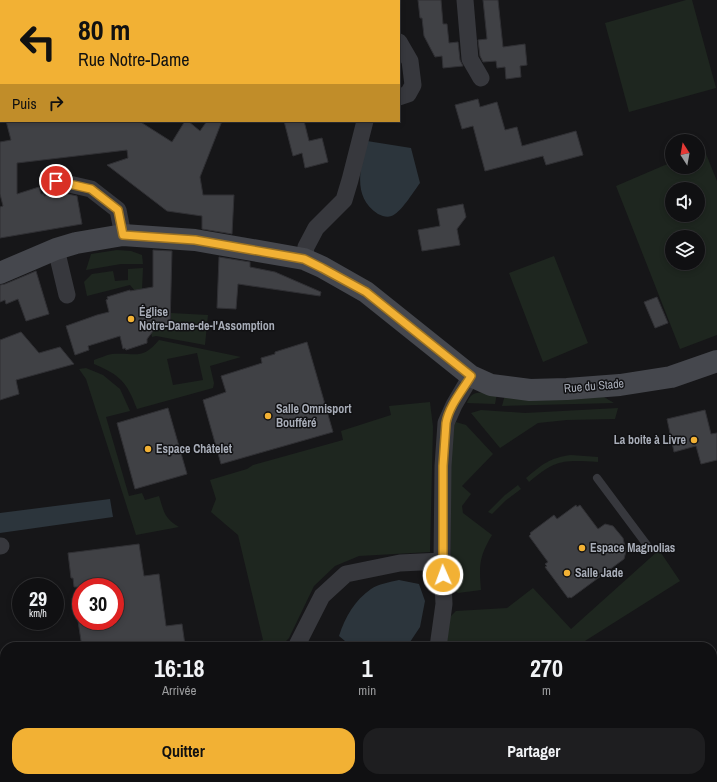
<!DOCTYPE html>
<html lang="fr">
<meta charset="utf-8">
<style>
body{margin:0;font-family:"Archivo Narrow",sans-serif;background:#1e1e20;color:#f1f3f6;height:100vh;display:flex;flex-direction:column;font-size:15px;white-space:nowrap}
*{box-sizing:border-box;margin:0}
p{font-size:13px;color:#9c9d9f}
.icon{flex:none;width:22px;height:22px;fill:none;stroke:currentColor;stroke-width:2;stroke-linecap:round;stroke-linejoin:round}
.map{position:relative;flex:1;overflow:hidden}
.side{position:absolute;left:0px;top:642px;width:717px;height:140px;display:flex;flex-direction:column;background:#101012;border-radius:16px 16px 0 0;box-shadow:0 2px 6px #0003,0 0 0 1px #303032}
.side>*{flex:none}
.banner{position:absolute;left:0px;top:0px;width:400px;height:122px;box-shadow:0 2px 6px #0003,0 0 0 1px #303032;background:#f2b134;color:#111;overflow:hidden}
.needle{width:26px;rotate:349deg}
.fabs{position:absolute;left:665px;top:134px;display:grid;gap:8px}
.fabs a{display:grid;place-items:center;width:40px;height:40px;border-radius:50%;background:#101012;box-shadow:0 2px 6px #0003,0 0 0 1px #303032;font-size:20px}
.speed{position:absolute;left:12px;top:578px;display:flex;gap:8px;font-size:20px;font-weight:700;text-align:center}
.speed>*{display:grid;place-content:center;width:52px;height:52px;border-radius:50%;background:#101012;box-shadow:0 2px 6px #0003,0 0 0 1px #303032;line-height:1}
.speed small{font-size:10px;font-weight:400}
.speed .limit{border:6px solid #d22;background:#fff;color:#111}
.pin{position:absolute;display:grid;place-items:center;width:34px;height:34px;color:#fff;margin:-17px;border:2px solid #fff;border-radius:50%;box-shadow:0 1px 4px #0007}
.me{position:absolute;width:44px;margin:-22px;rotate:358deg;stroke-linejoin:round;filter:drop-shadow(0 0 3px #0008)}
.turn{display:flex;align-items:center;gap:14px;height:84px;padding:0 12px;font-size:18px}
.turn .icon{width:52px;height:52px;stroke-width:2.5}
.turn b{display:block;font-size:28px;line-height:34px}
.then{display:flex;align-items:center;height:38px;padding:0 12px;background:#0003;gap:8px;font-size:15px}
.eta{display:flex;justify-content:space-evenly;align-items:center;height:68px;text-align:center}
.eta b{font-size:24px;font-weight:800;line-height:28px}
.button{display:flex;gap:8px;margin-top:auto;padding:8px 12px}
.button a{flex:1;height:46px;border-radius:16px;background:#f2b134;color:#111;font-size:16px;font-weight:800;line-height:46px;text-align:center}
.button a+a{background:#1e1e20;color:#f1f3f6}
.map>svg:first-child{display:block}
.green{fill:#1e261f;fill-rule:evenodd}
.water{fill:#2c353c}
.building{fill:#404145;stroke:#303034}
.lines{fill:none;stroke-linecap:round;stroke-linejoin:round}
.lane{stroke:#37383d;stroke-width:8}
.street{stroke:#37383d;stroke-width:17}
.secondary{stroke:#45474d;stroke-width:22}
.route-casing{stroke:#9d7322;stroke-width:10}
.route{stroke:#f2b134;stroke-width:7}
.poi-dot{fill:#f2b134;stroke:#111113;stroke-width:1.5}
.labels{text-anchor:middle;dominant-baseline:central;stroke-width:3;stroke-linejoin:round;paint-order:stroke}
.poi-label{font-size:12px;font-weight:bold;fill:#a8adb8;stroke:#111113;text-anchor:start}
.street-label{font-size:12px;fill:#a8adb8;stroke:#111113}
</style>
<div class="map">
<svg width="717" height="782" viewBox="0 0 717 782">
<rect width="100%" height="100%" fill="#161618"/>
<!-- green -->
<path class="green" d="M686,0H692L716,88L629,112L605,23Z
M704,149L717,181V335L680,349L616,186L672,162V167H698V151ZM672,189H698V215H672ZM672,237H698V263H672Z
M117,250L131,251L142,255L143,264H121L86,270L91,254Z
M554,256L588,343L543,362L509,273Z
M143,268L142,290L136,292L130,285L87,296L84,282L92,274L113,271L115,281L128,280V269Z
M171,313L208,315L205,345L156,336L152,337L151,332L153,328L171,329Z
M159,340L241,357L210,366L214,383L213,388L137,409C127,382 120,375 94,364V360C100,358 106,355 112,354C135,352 142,361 159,340ZM197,353L203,380L173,385L167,359Z
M86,368L103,375L120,389L130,411L106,417L129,496L142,493L145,500L159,496C164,512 164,518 179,527L136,535L86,379L79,369Z
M487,392L497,393L495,404L467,403C471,392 476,393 487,392Z
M505,395L531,398L604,397L614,403L502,406Z
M430,402L433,427L430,552L359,556L335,566L314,586L289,638L280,647H254L253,642L263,640L238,535L211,512L216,499L210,480L247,469L253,465L343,440L341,431L391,415L389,406Z
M618,408L615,419L567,420L538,423L500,448L471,413L481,410L525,413Z
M456,422L466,425L493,454L462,486L471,494L462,506L463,513L492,535C479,557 479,565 481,590L458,593L451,588L450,429Z
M571,455L598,457V462C564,460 556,459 529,482L526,478C543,464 549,458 571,455Z
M518,485L521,489L505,501L492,514L488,512L505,495Z
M659,550L680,581L577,646L446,647L450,617L456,611L507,608L533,588L571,629Z
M334,777H584L585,782H326Z"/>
<!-- water -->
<path class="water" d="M367,141L411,148L420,183C414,191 403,209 395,214C390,218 384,217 378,214C351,196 361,167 367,141Z
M110,499L113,517L0,533V513Z
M399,580L419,584L425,601L420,627L410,642L380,647L351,646L339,636C345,617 355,600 371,589C378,584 390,582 399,580Z"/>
<!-- building -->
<path class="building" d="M418,0H441L443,24H447L449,43L458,42L460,60L463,66L443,68L442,56L435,57L424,36L422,18H420Z
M483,0H498L503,47L525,44L527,65L520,66L521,77L506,79L505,67L497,68L496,61L483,62L480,56L478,40L487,39Z
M478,99L480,107L497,102L505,130L517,127L522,146L576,131L583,155L546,165L543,156L485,171L473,126L462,129L455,105Z
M6,121H139L172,142L185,121H188L200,131L207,121H222L200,177L203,195H234L232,234L202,229V216L167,211L107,165L128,158L127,150L17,163V194L39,187L41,194H44V196L63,193L77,196L82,224L0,238V207L3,206L0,194V142L11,140Z
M284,121H304L309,141L322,138L328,162L305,168L302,153L293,156Z
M463,204L466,217L457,229L460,245L422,251L418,230L440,226L437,209Z
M153,250L172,251L170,327H156L147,339V343L126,350L125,348L123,349L120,336L88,346L89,350L75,355L66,326L97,315L109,312L106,300L108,299L107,297L130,290V291L153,287Z
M219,257L250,262V267L275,272L321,292L320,296L238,284L236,309L217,308Z
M36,271L49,314L26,321L18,299L6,304L5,300L0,302V285L5,284Z
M657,297L668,323L655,328L644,302Z
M21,332L39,353L60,347L74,364L16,380L19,394L0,400V340Z
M307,342L333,432L221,464L203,400L226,392L221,376L262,363L261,358L275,354V352Z
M168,408L187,474L135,489L117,423Z
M705,410L711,434L717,433V460L701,464L696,446L674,452L667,419Z
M576,505L577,507L580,505L598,529L605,524L613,526L623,538L626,551L624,559L571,598L570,597L568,598L545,567L547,566L545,564L548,562L529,536L531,534L530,533L554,515L557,519Z
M139,544L144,576L159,574L166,626L182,624L185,645L171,647H150L149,642L110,647H82L78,621H115V587H74L73,578H71L68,553Z"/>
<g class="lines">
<!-- lane -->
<path class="lane" d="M597,478L647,545"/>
<!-- street -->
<path class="street" d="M376,0V1
M465,0L470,59L481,78
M399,42L410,61L413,85L408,94L399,97
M56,181L91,189L118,210L123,235
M56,249L67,295
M304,259L306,247L316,228L344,200L350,180L365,121
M0,546H1
M296,647L322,596L346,574L400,563L442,561
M438,647L444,604L442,561L443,466L446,423L454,405L471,376
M0,715L5,714
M397,782L399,777"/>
<!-- secondary -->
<path class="secondary" d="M0,273L56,249L76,243L123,235L195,240L304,259L322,267L366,292L471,376L491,385L530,390L567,389L620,385L671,377L717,361"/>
</g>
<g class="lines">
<!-- route casing -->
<g class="route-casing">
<path id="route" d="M56,181L91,189L118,210L123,235L195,240L304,259L322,268L366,292L471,376C462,391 449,406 446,423L443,466V575"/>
</g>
<!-- route -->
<use href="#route" class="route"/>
</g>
<!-- markers -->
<g class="poi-dot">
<circle cx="131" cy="319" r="4"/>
<circle cx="268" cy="416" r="4"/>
<circle cx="694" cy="440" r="4"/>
<circle cx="148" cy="449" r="4"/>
<circle cx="582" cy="548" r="4"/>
<circle cx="567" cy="573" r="4"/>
</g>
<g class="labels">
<!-- poi labels -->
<g class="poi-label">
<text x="139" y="312">Église<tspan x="139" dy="14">Notre-Dame-de-l'Assomption</tspan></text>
<text x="276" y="409">Salle Omnisport<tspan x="276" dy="14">Boufféré</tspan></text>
<text x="686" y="440" text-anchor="end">La boite à Livre</text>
<text x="156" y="449">Espace Châtelet</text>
<text x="590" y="548">Espace Magnolias</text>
<text x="575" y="573">Salle Jade</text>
</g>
<!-- street labels -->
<g class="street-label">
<text transform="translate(594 386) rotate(-5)">Rue du Stade</text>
</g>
</g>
</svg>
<div class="fabs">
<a><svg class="needle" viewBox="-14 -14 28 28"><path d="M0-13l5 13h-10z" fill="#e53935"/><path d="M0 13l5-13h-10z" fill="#9c9d9f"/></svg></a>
<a><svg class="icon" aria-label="sound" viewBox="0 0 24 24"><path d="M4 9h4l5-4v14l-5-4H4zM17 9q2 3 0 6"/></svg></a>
<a><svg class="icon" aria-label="layers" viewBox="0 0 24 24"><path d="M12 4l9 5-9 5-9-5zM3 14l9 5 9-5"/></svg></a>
</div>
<div class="speed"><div>29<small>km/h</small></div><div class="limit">30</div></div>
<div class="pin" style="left:56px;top:181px;background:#d93025"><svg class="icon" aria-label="arrive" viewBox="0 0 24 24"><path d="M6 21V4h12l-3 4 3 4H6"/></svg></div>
<svg class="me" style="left:443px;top:575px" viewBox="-20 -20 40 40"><circle r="17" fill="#f2b134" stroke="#fff" stroke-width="3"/><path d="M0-11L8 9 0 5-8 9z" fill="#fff"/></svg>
<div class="banner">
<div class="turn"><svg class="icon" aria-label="left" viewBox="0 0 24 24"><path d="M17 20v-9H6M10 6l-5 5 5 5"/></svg><div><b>80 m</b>Rue Notre-Dame</div></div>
<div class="then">Puis<svg class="icon" aria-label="right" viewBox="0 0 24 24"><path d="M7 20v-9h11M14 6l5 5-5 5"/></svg></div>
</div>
<section class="side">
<div class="eta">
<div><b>16:18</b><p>Arrivée</p></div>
<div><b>1</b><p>min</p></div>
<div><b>270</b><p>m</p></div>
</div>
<div class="button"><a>Quitter</a><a>Partager</a></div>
</section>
</div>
